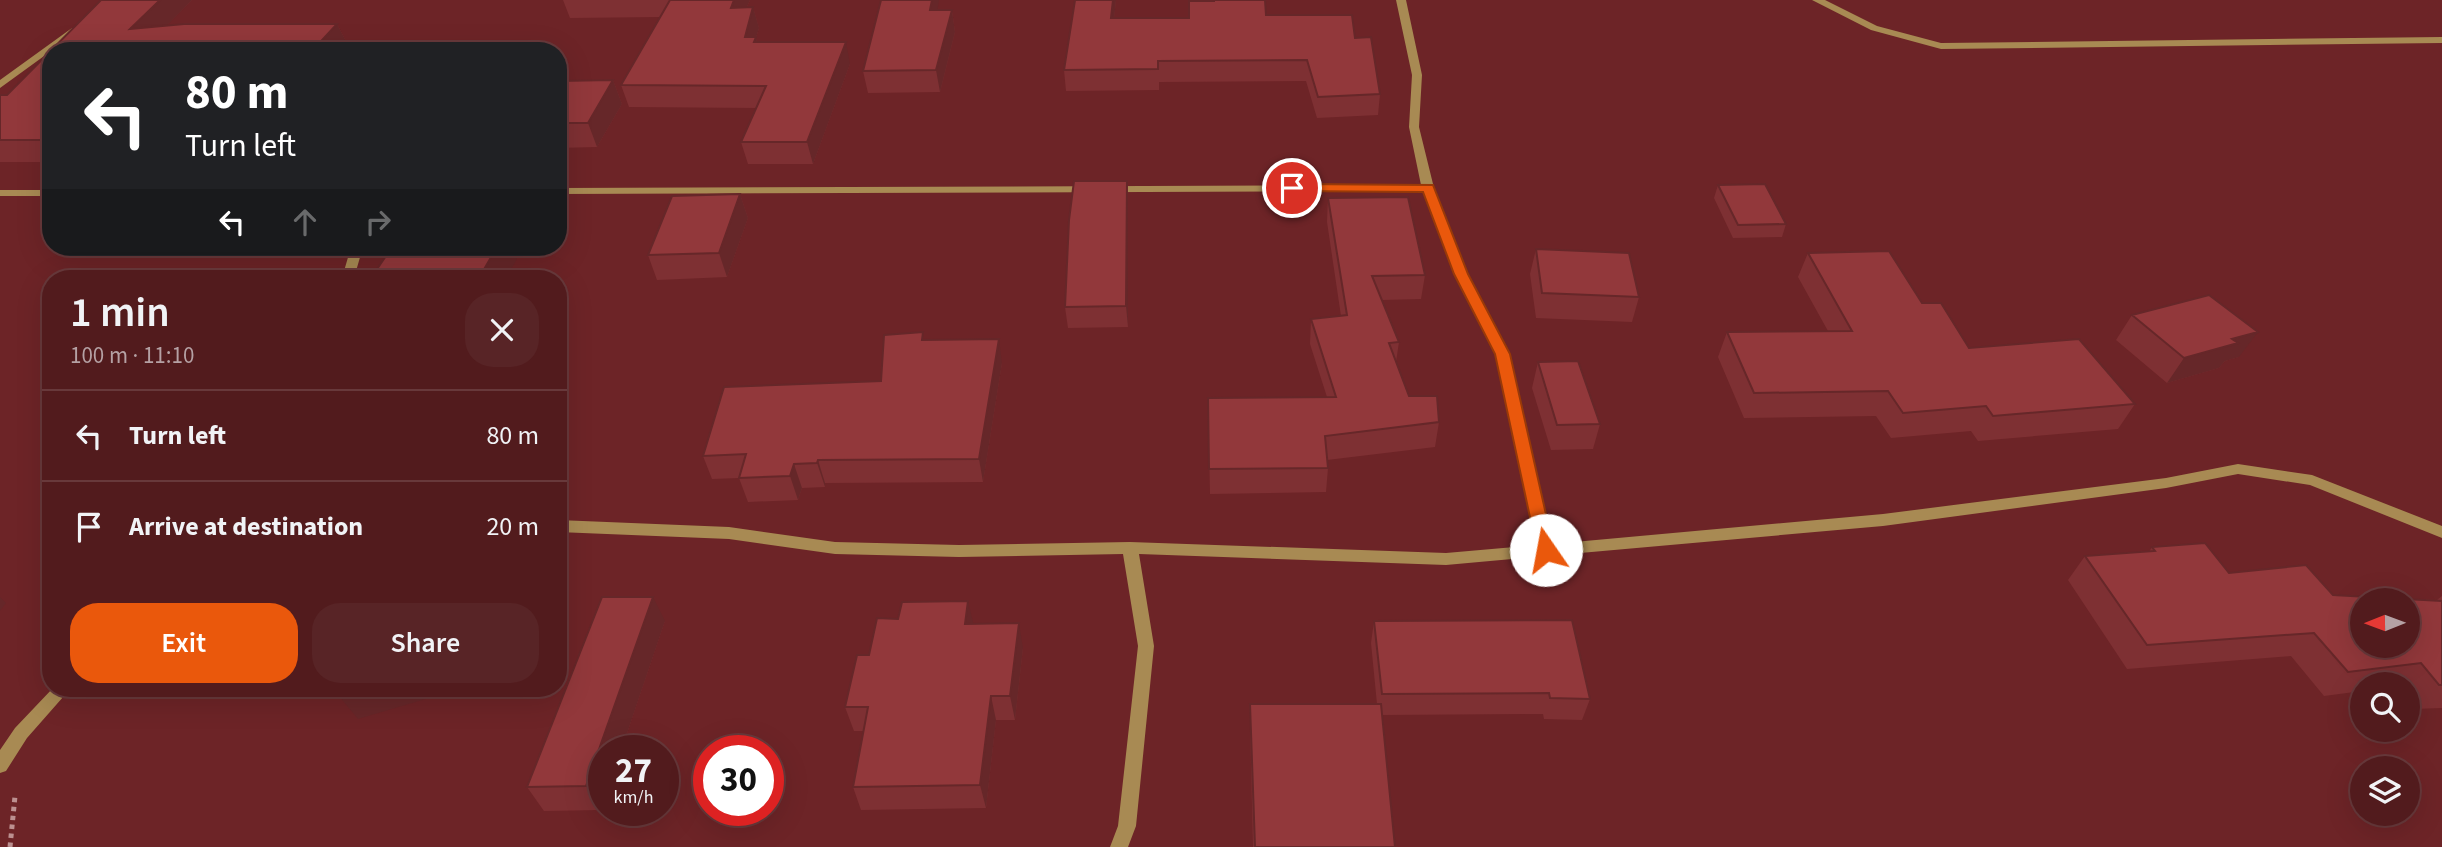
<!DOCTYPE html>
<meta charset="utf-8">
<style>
body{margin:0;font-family:"Source Sans 3",sans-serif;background:#582426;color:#f1f3f6;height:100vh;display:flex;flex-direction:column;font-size:26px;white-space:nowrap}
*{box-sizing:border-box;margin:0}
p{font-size:23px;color:#b5a1a4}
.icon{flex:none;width:38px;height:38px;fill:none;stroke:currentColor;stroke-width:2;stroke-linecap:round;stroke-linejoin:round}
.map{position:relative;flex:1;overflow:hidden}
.side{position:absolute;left:42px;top:270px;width:525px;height:427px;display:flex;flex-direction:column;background:#521b1d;border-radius:28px;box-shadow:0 7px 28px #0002,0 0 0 2px #68393b}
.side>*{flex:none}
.hud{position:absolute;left:42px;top:42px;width:525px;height:214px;border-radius:28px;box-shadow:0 7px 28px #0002,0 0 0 2px #68393b;background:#202124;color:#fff;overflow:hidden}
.needle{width:46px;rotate:269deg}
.controls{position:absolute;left:2350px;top:588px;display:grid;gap:14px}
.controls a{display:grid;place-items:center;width:70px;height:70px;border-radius:50%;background:#521b1d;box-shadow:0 7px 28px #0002,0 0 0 2px #68393b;font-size:35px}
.speed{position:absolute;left:588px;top:735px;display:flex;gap:14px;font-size:35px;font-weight:700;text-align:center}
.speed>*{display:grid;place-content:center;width:91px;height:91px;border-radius:50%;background:#521b1d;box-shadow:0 7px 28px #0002,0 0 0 2px #68393b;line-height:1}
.speed small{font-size:18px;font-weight:400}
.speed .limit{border:10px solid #d22;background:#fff;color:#111}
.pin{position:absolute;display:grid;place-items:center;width:60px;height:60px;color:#fff;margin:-30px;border:4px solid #fff;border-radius:50%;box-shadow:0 2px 7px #0007}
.me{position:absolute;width:77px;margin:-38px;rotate:348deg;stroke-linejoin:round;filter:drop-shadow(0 0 5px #0008)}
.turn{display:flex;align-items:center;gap:24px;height:147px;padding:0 28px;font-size:32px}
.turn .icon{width:91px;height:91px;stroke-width:2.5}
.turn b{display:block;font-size:49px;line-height:60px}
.lanes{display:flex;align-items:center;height:66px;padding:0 28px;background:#0003;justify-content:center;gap:35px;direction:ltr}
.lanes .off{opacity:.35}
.round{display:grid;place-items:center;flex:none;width:74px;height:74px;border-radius:28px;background:#582426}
.overview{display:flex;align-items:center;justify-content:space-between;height:119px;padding:0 28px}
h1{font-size:42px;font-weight:600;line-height:52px}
.button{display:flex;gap:14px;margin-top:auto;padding:14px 28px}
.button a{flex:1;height:80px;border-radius:28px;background:#ea580c;color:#fff;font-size:28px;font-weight:600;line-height:80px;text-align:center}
.button a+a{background:#582426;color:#f1f3f6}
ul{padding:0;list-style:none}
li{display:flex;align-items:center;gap:21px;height:91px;padding:0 28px;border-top:2px solid #68393b}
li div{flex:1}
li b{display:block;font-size:26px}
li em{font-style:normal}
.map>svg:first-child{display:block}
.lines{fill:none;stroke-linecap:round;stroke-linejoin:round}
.path{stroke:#bc9090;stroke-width:5;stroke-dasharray:4.5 4.5;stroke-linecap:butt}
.street{fill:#a88a53;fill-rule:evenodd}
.wall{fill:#7e3033}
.shaded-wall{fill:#662729}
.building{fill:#92383b;stroke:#662729;stroke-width:2;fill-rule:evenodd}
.route{fill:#ea580c;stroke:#983908;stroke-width:2}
</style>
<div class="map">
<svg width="2442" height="847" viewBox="0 0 2442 847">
<rect width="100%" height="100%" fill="#6d2427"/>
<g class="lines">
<!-- path -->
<path class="path" d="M10,847L15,796"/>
<!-- street -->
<path class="street" d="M1396,0H1406L1422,75L1419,127L1434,188L1467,274L1509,354L1552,544L1883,514L2166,478L2238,464L2312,475L2442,526V538L2310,485L2238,474L2166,488L1883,526L1446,565L1139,554L1154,646L1136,826L1128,847H1110L1118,826L1138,646L1123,554L959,557L835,554L729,539L558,532V520L729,527L835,542L959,545L1130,542L1446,553L1537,545L1495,354L1455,274L1424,191L558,194V188L1421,185L1409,127L1412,75Z
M1812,0H1825L1877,26L1941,43L2442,37V43L1941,49L1871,30Z
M72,28L80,30L0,88V80Z
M0,190H51V196H0Z
M351,247H363L354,278H342Z
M53,688H71L27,738L6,771L0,773V750L15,728Z"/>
</g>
<!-- wall -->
<path class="wall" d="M101,0H192L167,25L337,24L348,45L51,51V162H0V95H7Z
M563,0H750L747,7H753L759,28L756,38L757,42L850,64L813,164H748L741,142L757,108L629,107L621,85L660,17L570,18Z
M1075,0H1116L1114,18H1189L1266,15L1355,38L1380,94L1378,115L1317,118L1306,81L1159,82V90L1066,91L1064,70Z
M938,10H952L955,32L940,92L868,93L863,71Z
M613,80L622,104L597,147L558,148V81Z
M1127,181L1128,202V327L1068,328L1065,307Z
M1718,185L1786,224L1782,237L1733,238L1714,198Z
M740,194L748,218L727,277L657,280L648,255Z
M1328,198L1425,275L1421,299L1382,300L1399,342L1396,362L1409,396L1439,422L1435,447L1327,460L1328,468L1326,492L1210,494L1208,398L1327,397L1310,344L1311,319L1341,316L1327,222Z
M1536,249L1639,297L1632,322L1536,318L1530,274Z
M1808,253L1922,303L1969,348L2135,404L2118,429L1978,441L1971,431L1891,438L1876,416L1744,418L1718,357L1727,332L1828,331L1798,277Z
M2132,315L2239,357L2225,361L2219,368L2167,383L2116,340Z
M925,340L1002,363L983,482L825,483V487L802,488L798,500L748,502L739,478L712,479L703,456L881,381Z
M1538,362L1600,424L1593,449L1551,450L1532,388Z
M2152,547L2229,573L2333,595L2437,600L2442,596V708L2413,709L2408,703V684H2362V691L2324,696L2291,656L2127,669L2068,580L2085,556L2149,552Z
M665,621L621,751H604L601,810L544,811L527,787Z
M1374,621L1590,699L1582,720L1544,719L1543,714L1382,715L1395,847H1253L1250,725V704H1377L1371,643Z
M973,624L1023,648L1015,720H996L986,808L861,810L853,787L864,731H854L845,707Z"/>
<!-- shaded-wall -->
<path class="shaded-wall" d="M160,0H192L143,50L130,29Z
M734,0H750L737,29L731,8Z
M932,0H939L934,32L930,10Z
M1113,0H1116L1112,38L1111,18Z
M753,7L759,28L756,38L762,59L745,37Z
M952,10L955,32L940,92L936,70Z
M337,24L348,45L343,51H312Z
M846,42L850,64L813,164L807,142Z
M613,80L622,104L597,147L588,123Z
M1127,181L1128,202V327L1126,306Z
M740,194L748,218L727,277L719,253Z
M497,247H511L517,259L506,278H479Z
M2258,332L2239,357L2225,361L2219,368L2167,383L2184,358L2232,339Z
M999,339L1002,363L983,482L979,459Z
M818,460L825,483V487L817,463Z
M794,464L802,488L798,500L790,476Z
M0,597L6,603L0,611Z
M653,597L665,621L621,751H604V802L601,810L586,786Z
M968,601L974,626L965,624Z
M1019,623L1023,648L1015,720L1010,696Z
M363,688H463L358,719L338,695Z
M991,696L996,720L986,808L980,785Z"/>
<!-- building -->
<path class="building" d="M101,0H160L130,29L184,24H337L312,51H51V140H0V95H7Z
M670,0H734L731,8L753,7L745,37H756L754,42H846L807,142H741L766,86L621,85Z
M881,0H932L930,10H952L936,70L863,71Z
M1075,0H1113L1111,18H1189V1H1214V0H1265L1266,15H1352L1355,38L1371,37L1380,94L1318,97L1307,60L1158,61V69L1064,70Z
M613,80L588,123H558V81Z
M1074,181H1127L1126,306L1065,307L1069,220Z
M1765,184L1786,224L1738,225L1718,185Z
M740,194L719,253L648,255L672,196Z
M1408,197L1425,275L1372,276L1399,342L1389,343L1409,396H1437L1439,422L1325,436L1328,468L1209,469L1208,398L1336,397L1311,319L1347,315L1328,198Z
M392,247H497L479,278H371Z
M1536,249L1629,253L1639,297L1542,293Z
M1889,251L1922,303H1941L1969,348L2079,339L2135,404L1993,416L1986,406L1903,413L1888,391L1754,393L1727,332L1852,331L1808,253Z
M2209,295L2258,332L2232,339L2238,343L2184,358L2132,315Z
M923,332L922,340L999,339L979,459L818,460L817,463L794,464L790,476L739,478L746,454L703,456L724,387L881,381L884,335Z
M1578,361L1600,424L1557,425L1538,362Z
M2205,543L2229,573L2306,565L2333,595L2442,601V685H2439L2421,663L2348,672L2314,633L2147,645L2085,556L2155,551L2152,547ZM2362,600H2408V646H2362Z
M602,597H653L586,786L527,787Z
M968,601L965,624L1019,623L1010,696H991L980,785L853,787L868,707H845L857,655H869L877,618L898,619L902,602Z
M1572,620L1590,699L1550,698L1549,693L1382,694L1374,621Z
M338,688H363L338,695Z
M1250,704H1381L1395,847H1255Z"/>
<!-- route -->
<path class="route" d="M1292,184L1433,185L1468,274L1510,354L1554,550L1552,555H1539L1537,550L1495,354L1454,274L1423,192L1288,191V186Z"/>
</svg>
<div class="controls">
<a><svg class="needle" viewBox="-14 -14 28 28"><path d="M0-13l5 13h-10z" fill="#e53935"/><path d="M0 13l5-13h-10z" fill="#b5a1a4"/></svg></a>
<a><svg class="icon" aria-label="search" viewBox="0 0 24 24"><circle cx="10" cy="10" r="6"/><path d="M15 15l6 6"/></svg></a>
<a><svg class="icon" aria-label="layers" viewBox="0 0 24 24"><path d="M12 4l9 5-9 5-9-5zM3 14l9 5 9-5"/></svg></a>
</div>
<div class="speed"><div>27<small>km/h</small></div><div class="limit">30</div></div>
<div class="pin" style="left:1292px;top:188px;background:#d93025"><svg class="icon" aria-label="arrive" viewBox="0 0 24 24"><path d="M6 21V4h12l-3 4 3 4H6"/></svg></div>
<svg class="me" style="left:1546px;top:550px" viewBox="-20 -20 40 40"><circle r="19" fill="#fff"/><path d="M0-13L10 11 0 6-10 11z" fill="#ea580c"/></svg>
<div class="hud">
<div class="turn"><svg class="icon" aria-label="left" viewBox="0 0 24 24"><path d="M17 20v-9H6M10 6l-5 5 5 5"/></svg><div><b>80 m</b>Turn left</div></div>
<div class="lanes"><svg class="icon" aria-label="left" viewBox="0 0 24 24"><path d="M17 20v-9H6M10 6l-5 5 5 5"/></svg><svg class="icon off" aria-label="ahead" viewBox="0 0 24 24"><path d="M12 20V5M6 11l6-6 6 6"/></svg><svg class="icon off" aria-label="right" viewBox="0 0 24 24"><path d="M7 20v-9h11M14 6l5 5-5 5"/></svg></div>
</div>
<section class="side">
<div class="overview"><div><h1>1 min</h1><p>100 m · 11:10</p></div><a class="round"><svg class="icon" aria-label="close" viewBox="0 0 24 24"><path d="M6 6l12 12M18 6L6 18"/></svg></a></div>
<ul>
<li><svg class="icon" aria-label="left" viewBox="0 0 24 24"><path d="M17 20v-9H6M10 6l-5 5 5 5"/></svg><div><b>Turn left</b></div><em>80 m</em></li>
<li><svg class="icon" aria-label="arrive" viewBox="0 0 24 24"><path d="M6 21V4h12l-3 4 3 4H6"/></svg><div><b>Arrive at destination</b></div><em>20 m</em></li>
</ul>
<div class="button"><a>Exit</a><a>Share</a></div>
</section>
</div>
